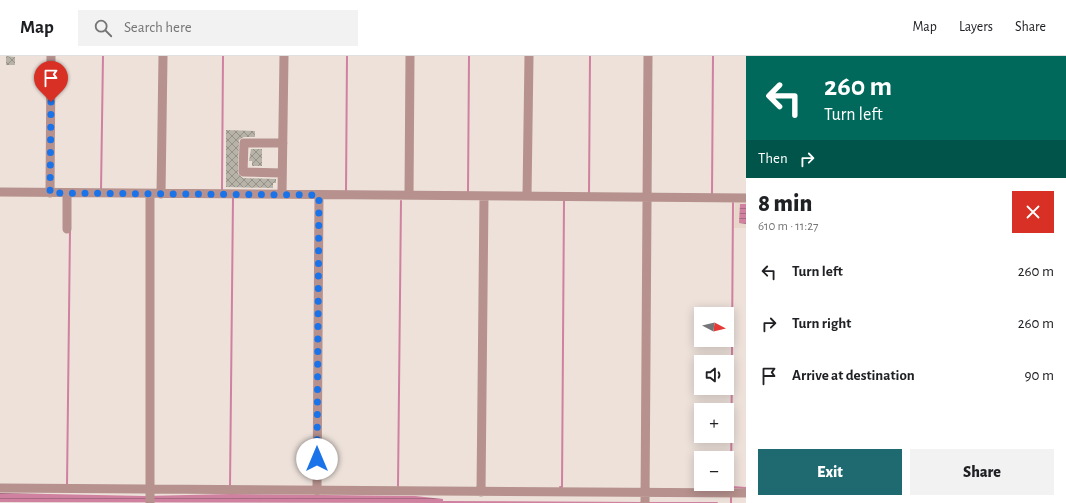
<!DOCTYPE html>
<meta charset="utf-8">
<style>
body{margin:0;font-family:"Alegreya Sans",sans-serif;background:#f2f2f2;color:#202124;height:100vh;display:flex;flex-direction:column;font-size:15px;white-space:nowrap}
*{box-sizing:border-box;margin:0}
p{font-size:13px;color:#757577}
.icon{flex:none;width:22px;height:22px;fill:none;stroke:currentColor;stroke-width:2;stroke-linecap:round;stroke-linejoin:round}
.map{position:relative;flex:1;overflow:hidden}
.drawer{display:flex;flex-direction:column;background:#fff;width:320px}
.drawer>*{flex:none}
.guide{background:#00695c;color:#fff;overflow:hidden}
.needle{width:26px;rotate:97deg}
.controls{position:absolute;left:694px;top:251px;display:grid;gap:8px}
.controls a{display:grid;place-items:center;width:40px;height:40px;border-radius:0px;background:#fff;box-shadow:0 2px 10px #0003;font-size:20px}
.pin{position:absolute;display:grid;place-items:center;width:34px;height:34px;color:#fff;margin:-41px -17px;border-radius:50% 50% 50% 0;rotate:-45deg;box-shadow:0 0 4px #0007}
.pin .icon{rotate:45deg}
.me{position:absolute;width:44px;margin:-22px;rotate:0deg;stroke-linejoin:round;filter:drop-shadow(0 0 3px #0008)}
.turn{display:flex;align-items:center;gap:14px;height:84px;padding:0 12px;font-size:18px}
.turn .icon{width:52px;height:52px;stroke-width:2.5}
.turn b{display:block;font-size:28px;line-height:34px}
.then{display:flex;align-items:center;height:38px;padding:0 12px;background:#0003;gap:8px;font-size:15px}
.round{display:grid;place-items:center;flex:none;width:42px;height:42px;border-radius:0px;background:#f2f2f2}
.overview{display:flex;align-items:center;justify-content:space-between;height:68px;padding:0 12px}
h1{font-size:24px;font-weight:800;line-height:30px}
.cta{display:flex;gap:8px;margin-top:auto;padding:8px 12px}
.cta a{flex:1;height:46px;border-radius:0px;background:#1e6a70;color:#fff;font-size:16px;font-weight:800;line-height:46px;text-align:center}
.cta a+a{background:#f2f2f2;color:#202124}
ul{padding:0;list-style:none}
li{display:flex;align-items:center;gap:12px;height:52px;padding:0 12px}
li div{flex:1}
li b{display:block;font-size:15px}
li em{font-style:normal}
header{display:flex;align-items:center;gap:24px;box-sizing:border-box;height:56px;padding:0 20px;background:#fff;border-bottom:1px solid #e0e0e0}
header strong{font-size:19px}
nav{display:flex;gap:22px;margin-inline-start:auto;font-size:14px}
.search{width:280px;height:36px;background:#f2f2f2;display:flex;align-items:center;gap:10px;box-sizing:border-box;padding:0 14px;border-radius:0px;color:#757577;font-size:15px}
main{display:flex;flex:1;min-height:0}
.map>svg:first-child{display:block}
.built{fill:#e8d6ca}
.water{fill:url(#water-rules)}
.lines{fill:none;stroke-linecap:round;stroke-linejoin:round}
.stream{stroke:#cf819f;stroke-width:2}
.building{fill:url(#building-cross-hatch)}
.minor{stroke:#b6918d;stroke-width:9}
.route{stroke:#1a73e8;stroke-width:7;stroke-dasharray:0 12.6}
</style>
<header>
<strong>Map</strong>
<div class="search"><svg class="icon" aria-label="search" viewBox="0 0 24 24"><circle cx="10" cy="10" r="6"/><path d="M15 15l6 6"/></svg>Search here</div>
<nav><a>Map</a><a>Layers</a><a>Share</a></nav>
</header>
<main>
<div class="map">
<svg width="746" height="447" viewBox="0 0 746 447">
<defs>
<pattern id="water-rules" width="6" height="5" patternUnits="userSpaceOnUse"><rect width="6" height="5" fill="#cf819f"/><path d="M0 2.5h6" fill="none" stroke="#a86a82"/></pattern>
<pattern id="building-cross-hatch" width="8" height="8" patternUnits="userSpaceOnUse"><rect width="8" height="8" fill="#b8b3a8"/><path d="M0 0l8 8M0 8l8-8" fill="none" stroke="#969289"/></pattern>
</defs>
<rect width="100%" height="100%" fill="#ede1da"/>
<!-- built -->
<path class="built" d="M735,145H746V172H734Z"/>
<!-- water -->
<path class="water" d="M740,148H746V168L739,167Z
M0,437L145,440L230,438L415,440L443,443V447L0,446Z"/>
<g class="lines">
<!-- stream -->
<path class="stream" d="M101,134L103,0
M222,135L223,0
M346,135L347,0
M468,136L469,0
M589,137L590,0
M712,138L713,0
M67,429L70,174
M398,430L401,145
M230,431L233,142
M560,431H562L564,144
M731,431L746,432
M731,433L733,147
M441,446L642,447
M649,447H717
M731,447V441"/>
</g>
<!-- building -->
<path class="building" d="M6,0L15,1V9H6Z
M226,74L255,75V81H244L239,84L238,118L243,122L276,123V127H273V132L226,131Z
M251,93H262V110H252V105H249Z"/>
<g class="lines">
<!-- minor -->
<path class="minor" d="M282,117L243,116L244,87H283
M0,136L746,142
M50,137L51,0
M161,138L163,0
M282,138L284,0
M409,139L410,0
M527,140L529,0
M67,173V137
M0,432L746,437
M317,435L319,139
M481,436L484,140
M150,447V138
M645,447L648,0"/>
</g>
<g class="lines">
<!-- route -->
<path class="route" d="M51,46L50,137L319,139L317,403"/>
</g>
</svg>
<div class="controls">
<a><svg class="needle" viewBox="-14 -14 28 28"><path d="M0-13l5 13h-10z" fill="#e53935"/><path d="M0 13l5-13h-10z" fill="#757577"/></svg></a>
<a><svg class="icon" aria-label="sound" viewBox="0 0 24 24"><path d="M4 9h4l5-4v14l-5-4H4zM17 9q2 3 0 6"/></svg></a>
<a>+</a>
<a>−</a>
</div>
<div class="pin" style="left:51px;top:46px;background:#d93025"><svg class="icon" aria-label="arrive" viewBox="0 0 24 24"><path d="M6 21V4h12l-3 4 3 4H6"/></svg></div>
<svg class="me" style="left:317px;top:403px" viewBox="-20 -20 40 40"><circle r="19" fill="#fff"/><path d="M0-13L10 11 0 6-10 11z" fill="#1a73e8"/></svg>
</div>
<section class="drawer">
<div class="guide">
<div class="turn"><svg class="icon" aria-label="left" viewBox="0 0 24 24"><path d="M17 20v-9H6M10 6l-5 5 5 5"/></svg><div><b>260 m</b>Turn left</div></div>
<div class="then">Then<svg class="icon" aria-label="right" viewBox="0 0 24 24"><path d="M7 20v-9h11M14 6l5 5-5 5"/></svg></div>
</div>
<div class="overview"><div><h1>8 min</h1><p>610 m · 11:27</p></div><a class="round" style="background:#d93025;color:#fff"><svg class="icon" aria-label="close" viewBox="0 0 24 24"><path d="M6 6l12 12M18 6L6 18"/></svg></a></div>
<ul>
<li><svg class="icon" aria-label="left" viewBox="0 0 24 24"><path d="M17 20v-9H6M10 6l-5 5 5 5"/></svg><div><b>Turn left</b></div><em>260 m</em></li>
<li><svg class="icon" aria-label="right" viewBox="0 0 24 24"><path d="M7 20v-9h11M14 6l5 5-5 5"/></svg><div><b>Turn right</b></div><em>260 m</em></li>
<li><svg class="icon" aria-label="arrive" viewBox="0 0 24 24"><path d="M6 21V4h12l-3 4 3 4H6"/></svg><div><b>Arrive at destination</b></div><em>90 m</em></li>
</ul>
<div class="cta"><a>Exit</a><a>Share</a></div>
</section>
</main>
